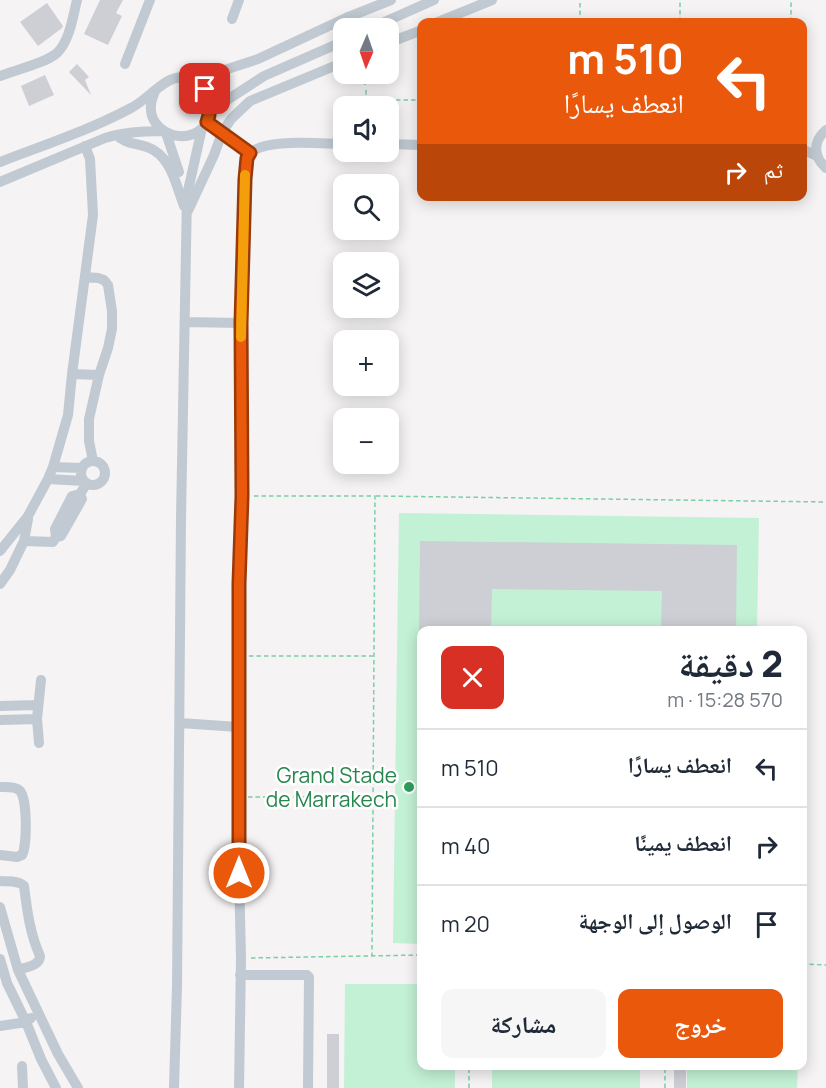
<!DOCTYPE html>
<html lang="ar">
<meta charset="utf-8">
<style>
body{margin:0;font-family:Manrope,"Noto Naskh Arabic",sans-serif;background:#f6f6f7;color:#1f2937;direction:rtl;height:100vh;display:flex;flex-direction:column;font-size:22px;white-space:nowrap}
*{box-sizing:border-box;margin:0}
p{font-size:20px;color:#747a83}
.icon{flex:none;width:33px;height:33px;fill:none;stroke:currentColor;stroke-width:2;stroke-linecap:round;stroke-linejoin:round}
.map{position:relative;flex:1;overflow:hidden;direction:ltr}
.panel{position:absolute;left:417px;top:626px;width:390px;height:444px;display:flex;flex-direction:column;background:#fff;border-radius:12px;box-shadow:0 3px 15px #0003;direction:rtl}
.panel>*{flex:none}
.banner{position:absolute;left:417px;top:18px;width:390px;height:183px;border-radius:12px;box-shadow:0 3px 15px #0003;direction:rtl;background:#ea580c;color:#fff;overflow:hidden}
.needle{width:39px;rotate:182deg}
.controls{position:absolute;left:333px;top:18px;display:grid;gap:12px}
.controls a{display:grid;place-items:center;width:66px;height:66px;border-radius:12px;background:#fff;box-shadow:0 3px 15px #0003;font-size:30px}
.pin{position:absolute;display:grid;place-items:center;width:51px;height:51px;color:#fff;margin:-26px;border-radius:12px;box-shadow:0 3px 9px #0006}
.me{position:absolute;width:66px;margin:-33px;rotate:0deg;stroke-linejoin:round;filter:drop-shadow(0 0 4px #0008)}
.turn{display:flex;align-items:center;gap:21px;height:126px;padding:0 24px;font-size:27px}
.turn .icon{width:78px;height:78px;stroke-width:2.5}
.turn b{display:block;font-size:42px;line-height:51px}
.then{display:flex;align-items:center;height:57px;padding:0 24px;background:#0003;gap:12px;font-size:22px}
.round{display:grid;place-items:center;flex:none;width:63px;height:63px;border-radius:12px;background:#f6f6f7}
.headline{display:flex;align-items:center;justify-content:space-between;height:102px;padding:0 24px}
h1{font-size:36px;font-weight:800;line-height:45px}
.button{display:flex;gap:12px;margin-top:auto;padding:12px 24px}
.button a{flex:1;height:69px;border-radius:12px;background:#ea580c;color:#fff;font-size:24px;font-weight:800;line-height:69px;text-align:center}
.button a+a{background:#f6f6f7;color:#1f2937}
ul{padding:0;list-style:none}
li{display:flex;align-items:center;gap:18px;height:78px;padding:0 24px;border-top:2px solid #e0e1e3}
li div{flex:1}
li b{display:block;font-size:22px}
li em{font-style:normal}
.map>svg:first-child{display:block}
.green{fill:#c3f1d5}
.building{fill:#cdcfd5}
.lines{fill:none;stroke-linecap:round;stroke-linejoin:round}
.path{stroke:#7ad0a6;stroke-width:1.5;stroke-dasharray:4.5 3;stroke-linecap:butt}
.minor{stroke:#c1cad2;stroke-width:10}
.route-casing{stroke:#983908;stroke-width:15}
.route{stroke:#ea580c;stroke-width:10}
.slow{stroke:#f59e0b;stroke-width:10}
.leisure-dot{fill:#2e9e5b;stroke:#fff;stroke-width:2}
.labels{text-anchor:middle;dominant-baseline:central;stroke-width:5;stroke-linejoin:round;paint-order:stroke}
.leisure-label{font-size:21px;fill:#27864d;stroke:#fff;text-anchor:end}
</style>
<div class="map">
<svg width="826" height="1088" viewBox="0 0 826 1088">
<rect width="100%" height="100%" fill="#f5f3f3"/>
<!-- green -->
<path class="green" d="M399,513L759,518L757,630H422L421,944L393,943Z
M345,984H421L422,1065H455V1088H344Z
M492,1065H640V1088H492Z
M687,1065H798L797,1088H687Z"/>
<!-- building -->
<path class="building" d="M100,0H123L116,13L122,16L108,45L84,34Z
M47,3L63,26L62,28L38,46L20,22Z
M77,64L89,77L85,80L91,95L69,72Z
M45,75L54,95L29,106L21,86Z
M420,541L737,545L736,630H661L662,591L492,589L491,630H419Z
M327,1034H339V1088H327Z
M674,1065H686V1088H674Z"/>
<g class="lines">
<!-- path -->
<path class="path" d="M580,3V22
M680,22V0
M791,22V0
M365,74V85
M366,90V106
M366,100H422
M254,496H375L372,956
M376,496L826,502
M249,656H373
M248,797H373
M251,958L422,955
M802,964L826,965
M469,1088V1065
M665,1088V1065"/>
<!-- minor -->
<path class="minor" d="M232,19L239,0
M438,22L492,0
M371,28L434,0
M388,43L422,30
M125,64L150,0
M0,76C15,70 46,63 57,53C70,40 73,16 77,0
M194,80L258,59L346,18L391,0
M210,103L224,102L264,76L344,41
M207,121L222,133L231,119L250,101L344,62
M826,130C813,141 813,156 826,168
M166,133L179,172
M116,135C128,145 133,142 147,147C171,155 176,185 184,206
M388,144L422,145
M802,149L817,156
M0,162C44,145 90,130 131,108C147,100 161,81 176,78C199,73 217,100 208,120C194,149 148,136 151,105C151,100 154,95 155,91
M0,182L105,138C124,132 143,131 162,131
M188,211L214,155L222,133L250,153
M85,277L98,278L104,280L108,285L112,311V329L108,348L99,375L89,419V441L93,461
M185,322L241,323
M72,374L99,375
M81 473a12 12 0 1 1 24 0a12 12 0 1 1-24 0Z
M53,467L82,468
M48,479L84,481
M56,537L55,529L72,496L80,494
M24,541L53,542L56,537L61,536L82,499L80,494L87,483
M0,551L28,516L48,479L53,467L68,415L72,374L93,215L90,159L85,146
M0,584L10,570L24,541L28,519
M0,706L38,705
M0,720L37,719
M180,723L238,727
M39,743L37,719L41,680
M0,787C5,787 14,786 19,790C28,796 27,847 22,855L17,857L0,855
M0,881C8,882 18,880 24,886C27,910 30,934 40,956C40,966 26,967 18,970
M0,907L18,970L58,1054L78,1088
M0,959L7,983L26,1022L41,1059L56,1088
M240,975H307L309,977L308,1088
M0,1026L26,1022L31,1018
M22,1066L23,1088
M174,1088L177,986L181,518L187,195L202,128
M239,1088L241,958L239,873L238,656L239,583L242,496L241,323L245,179C245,172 245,162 248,156C259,137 322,144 344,144"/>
</g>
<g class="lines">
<!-- route casing -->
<g class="route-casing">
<path id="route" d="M205,89C209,101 212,109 207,122L250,153L247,158L245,179L241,323L242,496L239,584V873"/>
</g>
<!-- route -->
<use href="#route" class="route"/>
<!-- slow -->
<path class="slow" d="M241,337L245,175"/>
</g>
<!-- markers -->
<circle class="leisure-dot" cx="409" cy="787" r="6"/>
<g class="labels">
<!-- leisure labels -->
<g class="leisure-label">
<text x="397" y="775">Grand Stade<tspan x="397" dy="24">de Marrakech</tspan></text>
</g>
</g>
</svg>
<div class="controls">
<a><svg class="needle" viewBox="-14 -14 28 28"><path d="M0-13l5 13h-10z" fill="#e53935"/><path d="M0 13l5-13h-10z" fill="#747a83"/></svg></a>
<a><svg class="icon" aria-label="sound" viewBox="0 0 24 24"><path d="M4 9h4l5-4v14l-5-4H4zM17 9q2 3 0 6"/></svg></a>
<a><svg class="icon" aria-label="search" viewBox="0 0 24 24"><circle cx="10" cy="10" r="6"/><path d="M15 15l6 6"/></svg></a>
<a><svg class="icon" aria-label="layers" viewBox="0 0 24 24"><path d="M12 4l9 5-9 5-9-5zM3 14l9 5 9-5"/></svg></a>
<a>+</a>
<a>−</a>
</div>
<div class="pin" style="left:205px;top:89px;background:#d93025"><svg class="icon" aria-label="arrive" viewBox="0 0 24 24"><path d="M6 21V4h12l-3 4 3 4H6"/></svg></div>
<svg class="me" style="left:239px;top:873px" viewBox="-20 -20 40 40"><circle r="17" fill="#ea580c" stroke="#fff" stroke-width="3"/><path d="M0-11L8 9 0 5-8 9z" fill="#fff"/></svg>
<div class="banner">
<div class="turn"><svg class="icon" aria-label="left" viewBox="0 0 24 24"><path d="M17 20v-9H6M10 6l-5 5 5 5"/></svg><div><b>510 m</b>انعطف يسارًا</div></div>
<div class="then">ثم<svg class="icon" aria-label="right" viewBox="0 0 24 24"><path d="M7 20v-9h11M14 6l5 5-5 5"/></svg></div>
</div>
<section class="panel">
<div class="headline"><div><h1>2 دقيقة</h1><p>570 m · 15:28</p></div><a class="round" style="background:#d93025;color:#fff"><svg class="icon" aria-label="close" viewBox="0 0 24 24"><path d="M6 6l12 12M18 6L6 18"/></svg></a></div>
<ul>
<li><svg class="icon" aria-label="left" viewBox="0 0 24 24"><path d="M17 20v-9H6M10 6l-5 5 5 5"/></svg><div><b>انعطف يسارًا</b></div><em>510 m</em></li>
<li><svg class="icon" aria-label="right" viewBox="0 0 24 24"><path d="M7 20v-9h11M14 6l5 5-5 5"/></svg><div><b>انعطف يمينًا</b></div><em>40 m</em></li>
<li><svg class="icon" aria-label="arrive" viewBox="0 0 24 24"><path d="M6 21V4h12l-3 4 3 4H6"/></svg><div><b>الوصول إلى الوجهة</b></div><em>20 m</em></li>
</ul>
<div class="button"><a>خروج</a><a>مشاركة</a></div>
</section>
</div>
